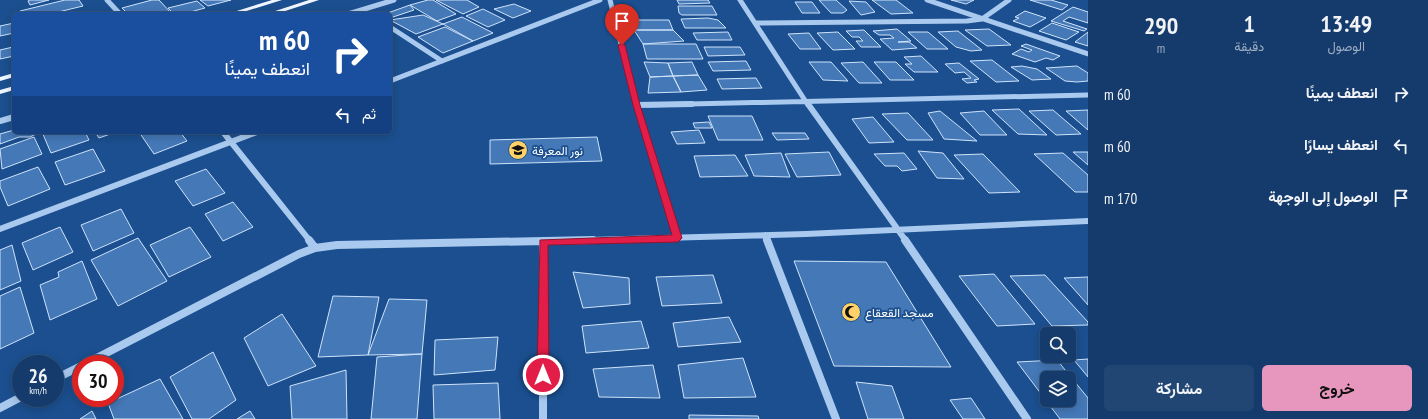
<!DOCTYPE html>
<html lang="ar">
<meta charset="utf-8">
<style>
body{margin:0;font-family:"PT Sans Narrow",Vazirmatn,sans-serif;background:#214673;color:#f1f3f6;direction:rtl;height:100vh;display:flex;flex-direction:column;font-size:15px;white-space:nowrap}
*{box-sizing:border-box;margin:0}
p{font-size:13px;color:#9dadc1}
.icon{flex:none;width:22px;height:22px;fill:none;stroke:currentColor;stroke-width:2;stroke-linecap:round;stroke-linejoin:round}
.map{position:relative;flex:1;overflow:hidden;direction:ltr}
.details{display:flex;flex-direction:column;background:#143b6b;width:340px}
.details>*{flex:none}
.top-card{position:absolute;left:12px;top:12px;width:380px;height:122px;border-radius:6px;box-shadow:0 2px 10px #0003,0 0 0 1px #33557e;direction:rtl;background:#1a4fa0;color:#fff;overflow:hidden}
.tools{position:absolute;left:1040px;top:327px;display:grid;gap:8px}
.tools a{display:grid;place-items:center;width:36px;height:36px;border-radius:6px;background:#143b6b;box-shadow:0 2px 10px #0003,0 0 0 1px #33557e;font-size:20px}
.speed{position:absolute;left:12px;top:355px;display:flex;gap:8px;font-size:20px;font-weight:700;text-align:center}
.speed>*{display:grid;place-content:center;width:52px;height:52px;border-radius:50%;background:#143b6b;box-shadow:0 2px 10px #0003,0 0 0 1px #33557e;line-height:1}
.speed small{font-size:10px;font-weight:400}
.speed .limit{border:6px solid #d22;background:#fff;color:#111}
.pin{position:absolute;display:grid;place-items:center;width:34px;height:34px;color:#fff;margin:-41px -17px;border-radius:50% 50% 50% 0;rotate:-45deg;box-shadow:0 0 4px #0007}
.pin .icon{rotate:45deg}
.me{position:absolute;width:44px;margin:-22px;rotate:0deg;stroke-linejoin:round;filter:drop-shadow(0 0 3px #0008)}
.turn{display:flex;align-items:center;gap:14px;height:84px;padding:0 16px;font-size:18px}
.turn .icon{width:52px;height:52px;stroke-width:2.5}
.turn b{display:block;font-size:28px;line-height:34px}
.then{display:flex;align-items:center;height:38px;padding:0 16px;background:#0003;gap:8px;font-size:15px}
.eta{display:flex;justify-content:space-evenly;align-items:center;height:68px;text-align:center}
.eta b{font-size:24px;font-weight:700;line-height:28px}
.cta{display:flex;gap:8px;margin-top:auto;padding:8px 16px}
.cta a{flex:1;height:46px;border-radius:6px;background:#e797bd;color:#111;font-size:16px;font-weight:700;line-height:46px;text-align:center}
.cta a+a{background:#214673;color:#f1f3f6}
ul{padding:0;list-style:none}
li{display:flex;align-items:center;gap:12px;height:52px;padding:0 16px}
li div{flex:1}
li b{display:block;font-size:15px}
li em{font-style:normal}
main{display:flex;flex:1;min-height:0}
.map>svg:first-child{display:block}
.building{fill:#4478b7;stroke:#cfe3fa;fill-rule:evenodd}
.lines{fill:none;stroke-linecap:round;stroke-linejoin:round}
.minor-far2{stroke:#a9c9ee;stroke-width:5}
.minor-far1{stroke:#a9c9ee;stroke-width:6}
.minor{stroke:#a9c9ee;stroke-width:8}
.major{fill:#f0f6ff;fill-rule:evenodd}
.route{fill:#e11d48;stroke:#92132f}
.labels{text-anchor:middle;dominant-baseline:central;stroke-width:3.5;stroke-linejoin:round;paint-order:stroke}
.poi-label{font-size:12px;fill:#fff;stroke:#1b4f8f;text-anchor:start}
</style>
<main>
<section class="details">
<div class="eta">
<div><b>13:49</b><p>الوصول</p></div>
<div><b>1</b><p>دقيقة</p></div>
<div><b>290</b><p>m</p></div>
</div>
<ul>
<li><svg class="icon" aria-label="right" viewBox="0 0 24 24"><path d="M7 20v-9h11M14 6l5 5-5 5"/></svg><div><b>انعطف يمينًا</b></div><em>60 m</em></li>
<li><svg class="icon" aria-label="left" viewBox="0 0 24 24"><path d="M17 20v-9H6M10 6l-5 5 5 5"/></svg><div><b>انعطف يسارًا</b></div><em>60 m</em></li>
<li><svg class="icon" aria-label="arrive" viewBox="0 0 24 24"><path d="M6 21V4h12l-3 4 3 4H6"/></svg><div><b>الوصول إلى الوجهة</b></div><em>170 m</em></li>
</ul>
<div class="cta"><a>خروج</a><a>مشاركة</a></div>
</section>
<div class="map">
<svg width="1088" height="419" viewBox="0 0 1088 419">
<rect width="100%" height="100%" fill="#1b4f8f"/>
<!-- building -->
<path class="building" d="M30,0H49L30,5L28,1Z
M65,0H79L83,6L50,14H22L20,11Z
M152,0H159L172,14H128L122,8Z
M200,0H231L208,6Z
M428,0H433L456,14L437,21L410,5Z
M436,0H467L479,7L463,14Z
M677,0H708L710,3L679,4Z
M819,0H836L847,10L843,13H831Z
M872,0H896L913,13L891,14Z
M951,0H974L966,4Z
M1030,0H1051L1068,5L1062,10Z
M197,1L205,8L183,14H174L168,8Z
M849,1L866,2L875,12L861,15Z
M795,2H812L820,13H802Z
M514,4L531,11L513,18L494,9Z
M410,5L414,10L390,18V14H385Z
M678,6H712L717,15H682L679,13Z
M1073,7L1088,12V23L1069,17L1063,21L1087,29L1084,31L1051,21Z
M483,9L505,20L488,27L466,16Z
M1025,11L1046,18L1030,27L1013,21L1019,18L1015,17Z
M423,15L443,24L416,34L390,20Z
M462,17L493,33L473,41L443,24Z
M708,18L718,20L726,28H685L681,19Z
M632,20H669L673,30H634Z
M14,23V33L0,36V26Z
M1052,23L1079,32L1066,40L1039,31Z
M445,27L473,41L443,53L418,37Z
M897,29L911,41L898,42H909L917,48L892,50L880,39L894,38L890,35H879L873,31Z
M989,29L1011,45L987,46L965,30Z
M634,30H673L684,41L643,44Z
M864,30L881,47H861L856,41H863L859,37H852L846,31Z
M958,31L982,50L971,51L956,47L938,32Z
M728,32L732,40H697L693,33Z
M838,32L855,49L833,50L817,33Z
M908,32H928L948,49H927Z
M1088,32V46L1075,42Z
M809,33L821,49H800L788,34Z
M643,44H696L703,59H647Z
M1026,44L1060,56L1053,60L1046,58L1035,62L1012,54L1021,49L1029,52L1032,50L1021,46Z
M13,47L14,56L0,59V50Z
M704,47H740L745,55L708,56Z
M921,56L938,72H914L905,64H912L904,57Z
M992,60L1019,81L996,82L970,61Z
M746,61L751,70L713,71L708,62Z
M644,62L668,63L673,76L650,77Z
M692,62L698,75L673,76L668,63Z
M809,62H831L848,81L823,80Z
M863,62L882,83H859L841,63Z
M874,62H896L914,80H890Z
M959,63L979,79L974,80L977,82L967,83L962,79L971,78L964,72L955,73L945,64Z
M1022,66L1037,69L1051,79L1032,80L1011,67Z
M1077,66L1088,73V81L1077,82L1065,81L1046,68Z
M698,75L707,90L681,92L673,76Z
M673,76L681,92L648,93L650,77Z
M756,78L762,88L722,89L717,79Z
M1019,109L1047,135L1018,134L992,110Z
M1053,110L1081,134L1056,135L1029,111Z
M1088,110V130L1066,111Z
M940,111L977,141L944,139L928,113Z
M984,111L1007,135H980L960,113Z
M908,113L933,140H907L882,114Z
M708,116H752L763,140H718Z
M873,117L894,142L869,143L852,119Z
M709,122L712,128H695L693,123Z
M14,130V132H34L36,134L30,137H19L0,144V134Z
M699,130L705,143L677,144L671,132Z
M42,132H85L89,140L51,153Z
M95,132H116L99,138Z
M139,132H180L187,141L154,154Z
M772,133H805L809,139L777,140Z
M34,137L42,154L2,169L0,149Z
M597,137L602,161L490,164V140Z
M93,149L105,171L65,185L55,162Z
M918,151L943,153L964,179L937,178Z
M829,152L841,175L797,177L785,154Z
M1073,152H1088V165Z
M781,153L790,177L754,176L745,155Z
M904,153L917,169L902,171L897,166H885L874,154Z
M1063,153L1088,175V192H1075L1034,154Z
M983,154L1020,192L989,193L954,155Z
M735,155L748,176L700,177L694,156Z
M38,167L50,189L8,206L0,187V181Z
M206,169L225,193L193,206L175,181Z
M233,202L253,227L223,241L205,214Z
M121,209L134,233L93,251L81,225Z
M60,227L73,252L33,270L22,243Z
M190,227L211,257L169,277L150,245Z
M138,238L167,281L118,306L91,260Z
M12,245L21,281L0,290V250Z
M82,261L97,299L50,320L40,285L59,277L58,272Z
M794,261L886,262L951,367L834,366Z
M573,272L629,278L630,304L583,308Z
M994,274L1035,324L997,326L959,276Z
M713,275L722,303L662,306L656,277Z
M1045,275L1088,322V325L1052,326L1010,276Z
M1088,277V305L1064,278Z
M20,287L34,333L0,349V296Z
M333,296L379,297L368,355L318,357Z
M389,299L427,300L422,354L368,355Z
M282,314L316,366L268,386L244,338Z
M729,317L741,342L678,347L673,323Z
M641,321L649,348L586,353L582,326Z
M498,337L495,370L434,375L435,340Z
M213,352L236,400L209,419H192L170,377Z
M422,354L417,419H371L377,357Z
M743,358L756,397L684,398L678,365Z
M1088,359V377L1074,360Z
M1057,360L1088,398V419H1060L1017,362ZM1047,378H1069V400H1047Z
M653,365L660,398L599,397L593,369Z
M346,370L347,419H292L290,386Z
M160,379L183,419H114L108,403Z
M856,382L892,386L904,419H868Z
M498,383L500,419H434L433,385Z
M971,398L985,419H963L950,400Z
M92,411L96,419H80Z
M250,411L255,419H237Z
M689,415L758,416L759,419H689Z"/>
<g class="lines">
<!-- minor-far2 -->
<path class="minor-far2" d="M107,0L120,14
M610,0L636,105
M740,0L808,105
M927,0L1088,54
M348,14L394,0
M755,23L967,21L982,19L1009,0
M390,27L442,61
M390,81L600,0
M647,105L1088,95"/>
<!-- minor-far1 -->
<path class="minor-far1" d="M636,104L678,238
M808,104L906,241
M636,105L692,104
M0,121L14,117
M223,132L310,241
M0,229L257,132
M765,235L767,241
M552,241L806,234L1088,221"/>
<!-- minor -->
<path class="minor" d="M309,240L315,248
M767,240L836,419
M905,240L1027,419
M543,242V419
M85,364L299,254L315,248L337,245L593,240
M55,379L81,366
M0,408L21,397"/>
<!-- major -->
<path class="major" d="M272,0H282L237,14H227Z
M309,0H319L276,14H266Z
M14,73V77L0,81V77Z
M14,86V90L0,94V90Z"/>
</g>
<!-- route -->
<path class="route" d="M622,43L625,45L640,105L682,238L678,242L548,245L549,375L547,378L543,380L539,378L537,375L540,240L672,235L633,105L618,45Z"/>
<!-- icons -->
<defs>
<g id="school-disc" transform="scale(1)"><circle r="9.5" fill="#ffd166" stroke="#1b4f8f"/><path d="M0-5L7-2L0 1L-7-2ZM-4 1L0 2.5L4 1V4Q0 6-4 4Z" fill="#111"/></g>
<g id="mosque-disc" transform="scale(1)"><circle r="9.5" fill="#ffd166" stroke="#1b4f8f"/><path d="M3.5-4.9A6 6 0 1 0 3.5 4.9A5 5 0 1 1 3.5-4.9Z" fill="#111"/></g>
</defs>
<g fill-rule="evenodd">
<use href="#school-disc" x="518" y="150"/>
<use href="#mosque-disc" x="851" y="312"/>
</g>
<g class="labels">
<!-- poi labels -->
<g class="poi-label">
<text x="532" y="150">نور المعرفة</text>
<text x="865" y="312">مسجد القعقاع</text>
</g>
</g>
</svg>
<div class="tools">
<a><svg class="icon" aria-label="search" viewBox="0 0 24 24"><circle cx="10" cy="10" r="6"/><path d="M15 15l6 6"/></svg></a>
<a><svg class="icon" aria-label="layers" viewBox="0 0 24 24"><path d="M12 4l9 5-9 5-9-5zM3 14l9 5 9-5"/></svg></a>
</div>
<div class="speed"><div>26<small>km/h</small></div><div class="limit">30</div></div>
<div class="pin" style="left:622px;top:45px;background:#d93025"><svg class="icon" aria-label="arrive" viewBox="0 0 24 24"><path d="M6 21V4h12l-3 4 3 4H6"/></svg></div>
<svg class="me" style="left:543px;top:375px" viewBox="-20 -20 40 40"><circle r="17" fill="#e11d48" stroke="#fff" stroke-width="3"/><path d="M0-11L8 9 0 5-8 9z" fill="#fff"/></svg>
<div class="top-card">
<div class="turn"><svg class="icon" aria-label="right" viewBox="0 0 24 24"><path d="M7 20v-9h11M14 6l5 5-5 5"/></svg><div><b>60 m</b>انعطف يمينًا</div></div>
<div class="then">ثم<svg class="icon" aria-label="left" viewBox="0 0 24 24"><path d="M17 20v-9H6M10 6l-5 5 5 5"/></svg></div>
</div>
</div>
</main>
